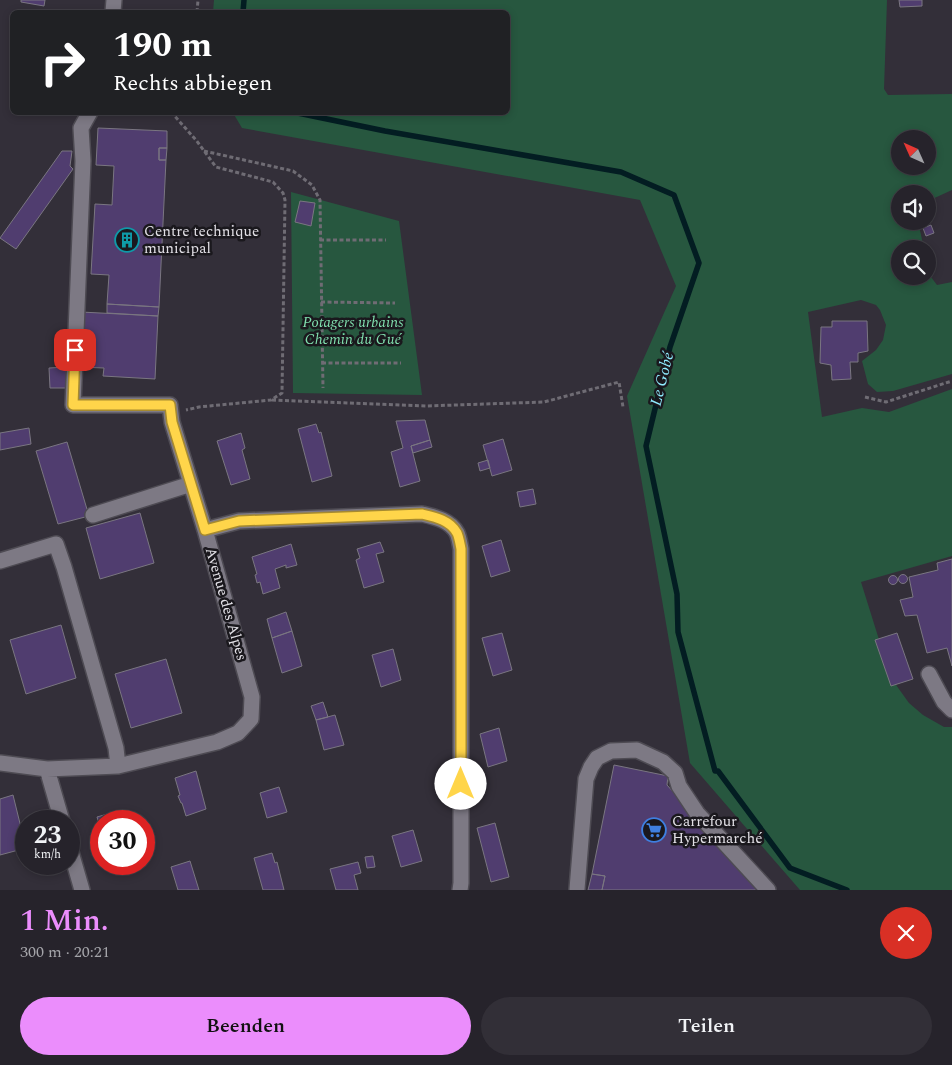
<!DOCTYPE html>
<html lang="de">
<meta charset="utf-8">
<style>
body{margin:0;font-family:Spectral,serif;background:#322f37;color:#f1f3f6;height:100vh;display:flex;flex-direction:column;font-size:19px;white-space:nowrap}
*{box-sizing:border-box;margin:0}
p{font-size:16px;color:#a4a4a9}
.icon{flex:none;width:28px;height:28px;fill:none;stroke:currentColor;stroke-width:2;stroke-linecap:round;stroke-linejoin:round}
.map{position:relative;height:890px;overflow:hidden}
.sheet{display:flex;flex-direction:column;background:#26232b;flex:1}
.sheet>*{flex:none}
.hud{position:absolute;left:10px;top:10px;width:500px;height:105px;border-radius:8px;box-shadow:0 2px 8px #0003,0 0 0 1px #424047;background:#202124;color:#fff;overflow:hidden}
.needle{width:32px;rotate:315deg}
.controls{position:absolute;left:891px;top:130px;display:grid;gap:10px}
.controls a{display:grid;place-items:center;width:45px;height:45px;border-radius:50%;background:#26232b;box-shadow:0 2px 8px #0003,0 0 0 1px #424047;font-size:25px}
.speed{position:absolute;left:15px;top:810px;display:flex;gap:10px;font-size:25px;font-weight:700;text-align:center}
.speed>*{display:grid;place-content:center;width:65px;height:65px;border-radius:50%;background:#26232b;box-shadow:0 2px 8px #0003,0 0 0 1px #424047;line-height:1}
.speed small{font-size:12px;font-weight:400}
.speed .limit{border:8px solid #d22;background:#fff;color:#111}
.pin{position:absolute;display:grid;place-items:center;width:42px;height:42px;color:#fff;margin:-21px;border-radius:10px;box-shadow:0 2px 8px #0006}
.me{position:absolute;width:55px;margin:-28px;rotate:0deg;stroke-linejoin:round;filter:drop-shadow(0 0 4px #0008)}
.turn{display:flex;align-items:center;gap:18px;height:105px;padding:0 20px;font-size:22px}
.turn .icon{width:65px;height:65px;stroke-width:2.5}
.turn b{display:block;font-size:35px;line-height:42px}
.round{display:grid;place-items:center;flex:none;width:52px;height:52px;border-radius:26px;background:#322f37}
.headline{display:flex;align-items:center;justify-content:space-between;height:85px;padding:0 20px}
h1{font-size:30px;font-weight:600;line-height:38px;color:#eb8dfc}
.cta{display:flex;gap:10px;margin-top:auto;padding:10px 20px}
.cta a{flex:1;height:58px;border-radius:30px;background:#eb8dfc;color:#111;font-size:20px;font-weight:600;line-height:58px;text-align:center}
.cta a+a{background:#322f37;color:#f1f3f6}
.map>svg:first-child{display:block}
.green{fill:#27573f;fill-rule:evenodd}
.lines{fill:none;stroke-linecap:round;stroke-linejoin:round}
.stream{stroke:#031d22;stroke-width:5.5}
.building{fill:#503d6f;stroke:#7a7681}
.minor-casing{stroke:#4e4b53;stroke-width:18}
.path{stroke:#6f6c74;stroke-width:3;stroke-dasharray:4 2.5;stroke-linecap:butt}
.minor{stroke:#7d7984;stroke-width:15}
.route-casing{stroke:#a68a30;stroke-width:12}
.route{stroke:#ffd54a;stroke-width:9}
.labels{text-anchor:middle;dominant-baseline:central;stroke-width:5;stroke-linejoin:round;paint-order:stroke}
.poi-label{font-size:15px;fill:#e2e0e6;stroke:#1a181d;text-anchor:start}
.park-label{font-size:15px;font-style:italic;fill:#80dfae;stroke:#1a181d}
.street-label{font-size:15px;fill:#e2e0e6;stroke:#1a181d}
.water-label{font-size:16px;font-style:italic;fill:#8fecff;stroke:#1a181d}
</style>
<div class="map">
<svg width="952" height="890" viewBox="0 0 952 890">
<rect width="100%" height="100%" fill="#332f39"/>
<!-- green -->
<path class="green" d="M214,0H887L884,89L888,95L952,94V190L928,201V194H900V221H918L924,249H900V276H928V263L931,277L937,285L952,282V374L893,391L877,392L868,384L862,361L876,350L883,340L886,325L880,310L876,305L861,300L808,312L822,417L862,408L889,412L952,389V556L861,582L891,678L909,703L923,715L944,727H952V890H800L690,763L627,396L676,286L640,200L242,128L233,113L508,112V12H213ZM900,139H928V166H900Z
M291,192L399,221L422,395L293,393Z"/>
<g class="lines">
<!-- stream -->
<path class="stream" d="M243,12L244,0
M293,112L385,131L621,172L674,195L699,263L670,347L646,446L677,594L678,632L715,771H718L790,868L847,890"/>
</g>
<!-- building -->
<path class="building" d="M21,0H45L44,6L21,2Z
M899,0H922V6L900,7Z
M98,128L167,131V148H159V160H166L159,307L107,304L109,275L91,274L95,204L112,205L114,166L96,165Z
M159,148H167L166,160H159Z
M62,151H72L70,166L73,169L16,249L0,238Z
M300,201L315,203L311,226L295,222Z
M931,225L934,233L926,236L923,228Z
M107,304L159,307L158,316L107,313Z
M81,312L158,316L155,379L103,376L104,368L79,367Z
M832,321H867L868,351L858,353V362H850L851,379L832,380L831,365L820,363L821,327H832Z
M66,367L67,388H50L49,368Z
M425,420L430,440L411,446L420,481L400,487L391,452L403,448L396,421Z
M316,424L319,433L321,432L332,476L312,482L298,429Z
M29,428L31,444L0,450V433Z
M241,433L245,448L242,450L250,479L231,485L217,441Z
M503,439L512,470L492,476L483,445Z
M430,440L432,447L413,453L411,446Z
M67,442L89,516L58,524L36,451Z
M488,460L490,468L480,471L478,463Z
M533,489L536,504L520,507L517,492Z
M140,513L154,563L100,579L86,528Z
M501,540L510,571L491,577L482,546Z
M380,542L384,552L376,554L384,582L364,588L356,560L360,558L357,549Z
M291,544L297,565L286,568V565L275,569L280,588L263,594L260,582L257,583L255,575L257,574L252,557Z
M952,559V666L947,648L927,653L917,615L905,616L900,600L913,597L909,577L938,570L937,563Z
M898.5 579a4.5 4.5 0 1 1 9 0a4.5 4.5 0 1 1-9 0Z
M888.5 580a4.5 4.5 0 1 1 9 0a4.5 4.5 0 1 1-9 0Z
M286,612L292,631L272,638L267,619Z
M61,625L76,678L26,694L10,640Z
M292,631L302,666L282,673L272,638Z
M502,633L512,670L493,676L482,638Z
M897,633L913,679L891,686L875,640Z
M393,649L401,680L381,687L372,655Z
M166,659L182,713L131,728L115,674Z
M323,702L328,717L316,720L311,706Z
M335,715L344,745L324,750L316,720Z
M499,728L507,761L488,767L480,734Z
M614,765L668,776L667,785L760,890H602L605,876L592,874Z
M196,771L206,809L186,816L182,803H181L178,796L180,795L175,778Z
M279,787L287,812L267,818L260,793Z
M13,795L26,848L0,855V799Z
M111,813L114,821H101V852L94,829L100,827L97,817Z
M495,823L509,877L491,882L477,828Z
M413,830L422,861L401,867L392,836Z
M272,853L275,863L277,862L284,890H263L254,858Z
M373,856L375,867L367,868L365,857Z
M190,861L199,890H178L171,867Z
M358,862L361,873L354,875L358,890H336L330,869Z
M592,874L605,876L602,890H588Z"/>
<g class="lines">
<!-- minor casing -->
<g class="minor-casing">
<path id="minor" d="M113,12L114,0
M90,112L81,128L83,161L73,405H170L172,422L205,530
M93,515L191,484
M0,561L56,544L64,567L116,748L118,766
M929,674L944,702L952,710
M0,763L47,769L118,766L217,742L238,733L251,719L252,697L205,530L239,521L422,514C435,517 450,520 457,533C459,537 460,544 461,549V883L460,890
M47,769L62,821
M69,845L82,890
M577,889L586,779L591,767L597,758L611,751L637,750L663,762L675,773L679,786L697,813L768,890"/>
</g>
<!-- path -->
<path class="path" d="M197,12L198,0
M171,112L196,140L216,167L273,182L283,193L285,200L282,393L271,400L199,407L186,410
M204,151L293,171L312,185L320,200L323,388
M320,240H386
M321,302L395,303
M322,363H401
M865,397L886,402L952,381
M272,400L426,406L544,402L619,382L623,407"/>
<!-- minor -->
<use href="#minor" class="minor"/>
</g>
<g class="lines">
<!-- route casing -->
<g class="route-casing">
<path id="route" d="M75,350L73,405H170L172,422L205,530L239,521L422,514C435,517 450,520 457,533C459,537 460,544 461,549V784"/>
</g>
<!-- route -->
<use href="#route" class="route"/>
</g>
<!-- icons -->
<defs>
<g id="building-ring" transform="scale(1.25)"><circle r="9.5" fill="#1a181d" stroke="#0f9aa8" stroke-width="1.5"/><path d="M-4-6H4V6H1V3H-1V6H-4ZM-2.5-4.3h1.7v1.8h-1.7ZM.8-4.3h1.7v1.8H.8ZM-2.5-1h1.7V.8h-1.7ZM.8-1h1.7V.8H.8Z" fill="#0f9aa8"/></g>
<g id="supermarket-ring" transform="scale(1.25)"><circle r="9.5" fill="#1a181d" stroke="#3f7fe0" stroke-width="1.5"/><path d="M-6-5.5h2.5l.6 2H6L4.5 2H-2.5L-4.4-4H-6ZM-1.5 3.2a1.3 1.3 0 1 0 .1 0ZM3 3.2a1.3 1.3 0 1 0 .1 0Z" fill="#3f7fe0"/></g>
</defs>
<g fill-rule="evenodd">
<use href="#building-ring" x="127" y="240"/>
<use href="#supermarket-ring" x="654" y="830"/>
</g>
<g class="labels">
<!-- poi labels -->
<g class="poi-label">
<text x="144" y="231">Centre technique<tspan x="144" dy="17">municipal</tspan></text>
<text x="672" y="821">Carrefour<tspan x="672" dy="17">Hypermarché</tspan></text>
</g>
<!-- park labels -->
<g class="park-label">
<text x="353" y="322">Potagers urbains<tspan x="353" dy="17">Chemin du Gué</tspan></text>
</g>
<!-- street labels -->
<g class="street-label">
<text transform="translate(226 604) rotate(74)">Avenue des Alpes</text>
</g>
<!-- water labels -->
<g class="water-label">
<text transform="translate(662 379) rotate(-76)">Le Gobé</text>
</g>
</g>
</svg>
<div class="controls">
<a><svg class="needle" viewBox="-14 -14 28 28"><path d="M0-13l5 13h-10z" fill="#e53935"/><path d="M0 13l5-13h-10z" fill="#a4a4a9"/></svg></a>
<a><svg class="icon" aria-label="sound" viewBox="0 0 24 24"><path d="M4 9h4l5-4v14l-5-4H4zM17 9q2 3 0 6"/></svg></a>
<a><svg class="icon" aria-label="search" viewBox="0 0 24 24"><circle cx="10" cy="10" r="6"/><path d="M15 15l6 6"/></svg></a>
</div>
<div class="speed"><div>23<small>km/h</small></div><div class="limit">30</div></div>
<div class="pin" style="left:75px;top:350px;background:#d93025"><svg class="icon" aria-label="arrive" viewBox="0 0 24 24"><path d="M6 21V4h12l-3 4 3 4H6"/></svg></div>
<svg class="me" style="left:461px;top:784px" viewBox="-20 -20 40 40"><circle r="19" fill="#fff"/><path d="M0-13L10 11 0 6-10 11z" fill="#ffd54a"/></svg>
<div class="hud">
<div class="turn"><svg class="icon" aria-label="right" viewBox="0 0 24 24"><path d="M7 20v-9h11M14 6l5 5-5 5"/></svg><div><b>190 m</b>Rechts abbiegen</div></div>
</div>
</div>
<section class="sheet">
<div class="headline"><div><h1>1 Min.</h1><p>300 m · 20:21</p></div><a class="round" style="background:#d93025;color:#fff"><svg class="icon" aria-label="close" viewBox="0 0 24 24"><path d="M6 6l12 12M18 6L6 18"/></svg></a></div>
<div class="cta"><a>Beenden</a><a>Teilen</a></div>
</section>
